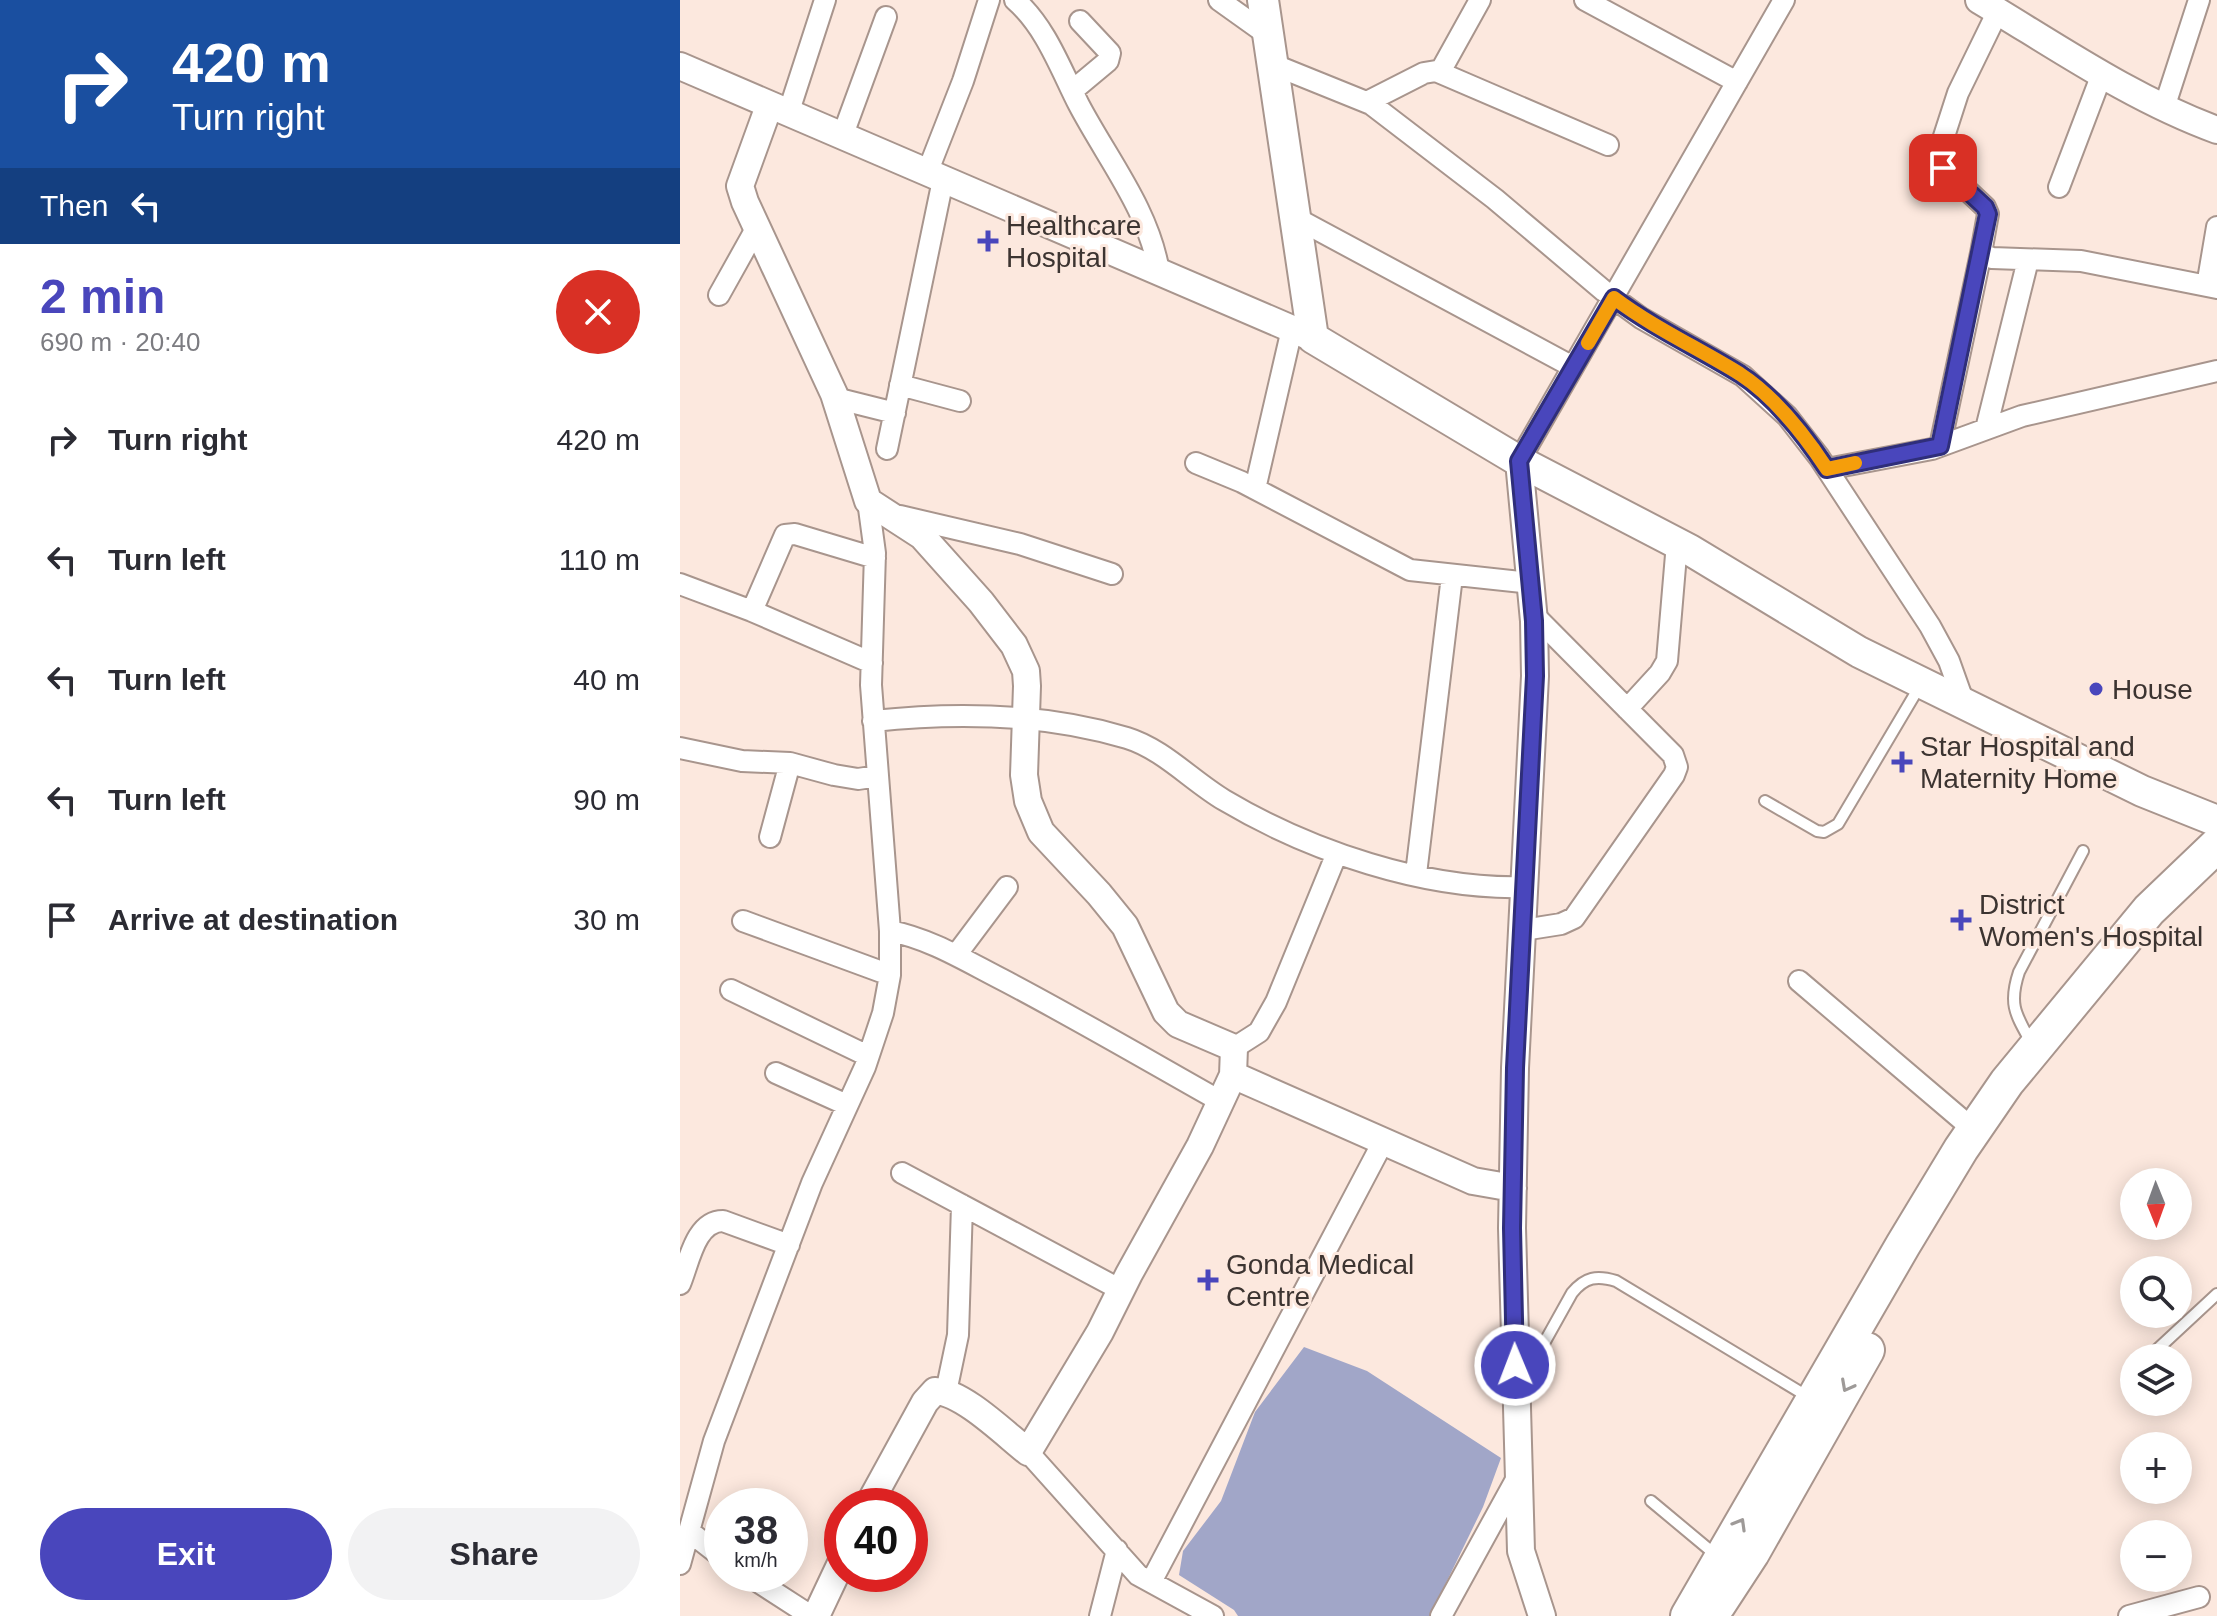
<!DOCTYPE html>
<meta charset="utf-8">
<style>
body{margin:0;font-family:Helvetica,sans-serif;background:#f2f2f3;color:#2b2b33;height:100vh;display:flex;flex-direction:column;font-size:30px;white-space:nowrap}
*{box-sizing:border-box;margin:0}
p{font-size:26px;color:#7c7c81}
.icon{flex:none;width:44px;height:44px;fill:none;stroke:currentColor;stroke-width:2;stroke-linecap:round;stroke-linejoin:round}
.map{position:relative;flex:1;overflow:hidden}
.side{display:flex;flex-direction:column;background:#fff;width:680px}
.side>*{flex:none}
.top-card{background:#1a4fa0;color:#fff;overflow:hidden}
.needle{width:52px;rotate:179deg}
.controls{position:absolute;left:1440px;top:1168px;display:grid;gap:16px}
.controls a{display:grid;place-items:center;width:72px;height:72px;border-radius:50%;background:#fff;box-shadow:0 4px 20px #0003;font-size:40px}
.speed{position:absolute;left:24px;top:1488px;display:flex;gap:16px;font-size:40px;font-weight:700;text-align:center}
.speed>*{display:grid;place-content:center;width:104px;height:104px;border-radius:50%;background:#fff;box-shadow:0 4px 20px #0003;line-height:1}
.speed small{font-size:20px;font-weight:400}
.speed .limit{border:12px solid #d22;background:#fff;color:#111}
.pin{position:absolute;display:grid;place-items:center;width:68px;height:68px;color:#fff;margin:-34px;border-radius:16px;box-shadow:0 4px 12px #0006}
.me{position:absolute;width:88px;margin:-44px;rotate:359deg;stroke-linejoin:round;filter:drop-shadow(0 0 6px #0008)}
.turn{display:flex;align-items:center;gap:28px;height:168px;padding:0 40px;font-size:36px}
.turn .icon{width:104px;height:104px;stroke-width:2.5}
.turn b{display:block;font-size:56px;line-height:68px}
.then{display:flex;align-items:center;height:76px;padding:0 40px;background:#0003;gap:16px;font-size:30px}
.round{display:grid;place-items:center;flex:none;width:84px;height:84px;border-radius:42px;background:#f2f2f3}
.overview{display:flex;align-items:center;justify-content:space-between;height:136px;padding:0 40px}
h1{font-size:48px;font-weight:600;line-height:60px;color:#4946bc}
.action{display:flex;gap:16px;margin-top:auto;padding:16px 40px}
.action a{flex:1;height:92px;border-radius:48px;background:#4946bc;color:#fff;font-size:32px;font-weight:600;line-height:92px;text-align:center}
.action a+a{background:#f2f2f3;color:#2b2b33}
ul{padding:0;list-style:none}
li{display:flex;align-items:center;gap:24px;height:120px;padding:0 40px}
li div{flex:1}
li b{display:block;font-size:30px}
li em{font-style:normal}
main{display:flex;flex:1;min-height:0}
.map>svg:first-child{display:block}
.water{fill:#a1a6c8}
.lines{fill:none;stroke-linecap:round;stroke-linejoin:round}
.lane-casing{stroke:#a8958d;stroke-width:14}
.street-casing{stroke:#a8958d;stroke-width:24}
.secondary-casing{stroke:#a8958d;stroke-width:30}
.primary-casing{stroke:#a8958d;stroke-width:34}
.highway-casing{stroke:#a8958d;stroke-width:38}
.lane{stroke:#fff;stroke-width:10}
.street{stroke:#fff;stroke-width:20}
.secondary{stroke:#fff;stroke-width:26}
.primary{stroke:#fff;stroke-width:30}
.highway{stroke:#fff;stroke-width:34}
.oneway{stroke:#9e9a98}
.route-casing{stroke:#2f2e7a;stroke-width:20}
.route{stroke:#4946bc;stroke-width:14}
.slow{stroke:#f59e0b;stroke-width:14}
.poi-dot{fill:#4946bc;stroke:#fce8de;stroke-width:3}
.labels{text-anchor:middle;dominant-baseline:central;stroke-width:6;stroke-linejoin:round;paint-order:stroke}
.poi-label{font-size:28px;fill:#3c3431;stroke:#fce8de;text-anchor:start}
</style>
<main>
<section class="side">
<div class="top-card">
<div class="turn"><svg class="icon" aria-label="right" viewBox="0 0 24 24"><path d="M7 20v-9h11M14 6l5 5-5 5"/></svg><div><b>420 m</b>Turn right</div></div>
<div class="then">Then<svg class="icon" aria-label="left" viewBox="0 0 24 24"><path d="M17 20v-9H6M10 6l-5 5 5 5"/></svg></div>
</div>
<div class="overview"><div><h1>2 min</h1><p>690 m · 20:40</p></div><a class="round" style="background:#d93025;color:#fff"><svg class="icon" aria-label="close" viewBox="0 0 24 24"><path d="M6 6l12 12M18 6L6 18"/></svg></a></div>
<ul>
<li><svg class="icon" aria-label="right" viewBox="0 0 24 24"><path d="M7 20v-9h11M14 6l5 5-5 5"/></svg><div><b>Turn right</b></div><em>420 m</em></li>
<li><svg class="icon" aria-label="left" viewBox="0 0 24 24"><path d="M17 20v-9H6M10 6l-5 5 5 5"/></svg><div><b>Turn left</b></div><em>110 m</em></li>
<li><svg class="icon" aria-label="left" viewBox="0 0 24 24"><path d="M17 20v-9H6M10 6l-5 5 5 5"/></svg><div><b>Turn left</b></div><em>40 m</em></li>
<li><svg class="icon" aria-label="left" viewBox="0 0 24 24"><path d="M17 20v-9H6M10 6l-5 5 5 5"/></svg><div><b>Turn left</b></div><em>90 m</em></li>
<li><svg class="icon" aria-label="arrive" viewBox="0 0 24 24"><path d="M6 21V4h12l-3 4 3 4H6"/></svg><div><b>Arrive at destination</b></div><em>30 m</em></li>
</ul>
<div class="action"><a>Exit</a><a>Share</a></div>
</section>
<div class="map">
<svg width="1537" height="1616" viewBox="0 0 1537 1616">
<rect width="100%" height="100%" fill="#fce8de"/>
<!-- water -->
<path class="water" d="M624,1347L687,1371L821,1458L803,1507L750,1616H558L554,1610L499,1575L503,1551L541,1501L575,1412Z"/>
<g class="lines">
<!-- lane casing -->
<g class="lane-casing">
<path id="lane" d="M1085,801L1137,831L1144,832L1158,824L1241,684
M1352,1044C1336,1015 1328,1005 1339,972L1403,851
M1468,1358L1537,1294
M844,1379L892,1293C905,1277 917,1275 936,1281L1130,1398
M971,1501L1037,1556"/>
</g>
<!-- street casing -->
<g class="street-casing">
<path id="street" d="M335,0C366,27 381,70 399,105C428,160 469,210 479,272
M539,0L588,35
M905,0L1057,82
M1318,11L1278,93L1257,158L1258,163L1305,207L1308,214L1301,253L1312,258L1401,261L1537,288
M592,64L691,104L815,199L924,291L961,318L1063,376L1107,416L1139,457L1250,626L1269,661L1284,703
M760,72L800,0
M392,91L428,61L430,53L400,21
M687,102L744,73L756,71L928,145
M1484,108L1519,0
M108,114L145,0
M162,137L206,17
M247,173L283,81L309,0
M1379,187L1422,74
M614,217L893,367
M1527,286L1537,227
M39,295L77,227
M220,385L280,401
M155,398L215,413
M1306,429L1348,260
M1260,446L1301,253
M207,449L263,180
M839,461L1104,0
M516,463L562,482L730,570L851,583
M1147,469L1252,449L1342,416L1537,371
M575,489L612,329
M220,516L340,544L432,574
M0,584L72,611L192,663
M72,611L105,535L115,534L195,558
M947,709L980,673L987,661L997,543
M193,721C276,712 367,714 447,738C483,749 512,781 544,800C630,851 745,890 845,887
M0,748L62,761L110,763L154,775L178,779L198,776
M90,837L110,763
M736,874L772,576
M63,921L210,975
M843,930L881,924L894,918L994,775L997,767L993,755L854,615
M210,931C252,939 289,963 327,982C399,1020 469,1061 540,1101
M276,955L327,887
M1119,981L1294,1130
M51,990L188,1056
M554,1048L579,1032L596,1002L657,853
M96,1073L167,1105
M222,1173L441,1290
M0,1284C9,1263 15,1221 43,1221L109,1245
M266,1392L278,1335L282,1205
M348,1452L458,1575L533,1616
M10,1532L42,1557
M0,1564L34,1441L132,1183L185,1067L203,1013L210,975V931L191,685L195,553L188,501
M66,1574L131,1616
M471,1582L703,1142
M420,1616L437,1550
M761,1616L838,1476
M1449,1616L1519,1597"/>
</g>
<!-- secondary casing -->
<g class="secondary-casing">
<path id="secondary" d="M1299,0C1376,46 1452,99 1537,130
M0,66L633,338
M89,106L60,186L65,202L154,394L188,501L242,536L301,602L334,645L346,671L347,686L344,775L348,801L361,832L419,894L445,926L486,1012L498,1024L554,1048L553,1075L520,1146L449,1274L420,1332L348,1452C325,1434 283,1392 255,1391L245,1402L188,1506
M839,461L854,621L855,676L835,1068L832,1228L841,1551L862,1616
M553,1075L793,1181L833,1188
M136,1616L162,1561"/>
</g>
<!-- primary casing -->
<g class="primary-casing">
<path id="primary" d="M583,0L633,338L839,461L1010,550L1179,652L1462,791L1537,821"/>
</g>
<!-- highway casing -->
<g class="highway-casing">
<path id="highway" d="M1038,1605L1072,1553L1187,1350
M1008,1616L1223,1245L1281,1149L1327,1082L1469,910L1537,845"/>
</g>
<!-- lane -->
<use href="#lane" class="lane"/>
<!-- street -->
<use href="#street" class="street"/>
<!-- secondary -->
<use href="#secondary" class="secondary"/>
<!-- primary -->
<use href="#primary" class="primary"/>
<!-- highway -->
<use href="#highway" class="highway"/>
</g>
<!-- one-way arrows -->
<defs><path id="oneway-chevron" d="M-2-3.5L2.5 0L-2 3.5" fill="none" stroke-width="1.6" stroke-linecap="round" stroke-linejoin="round" transform="scale(2)"/></defs>
<g class="oneway">
<use href="#oneway-chevron" transform="translate(1167 1386) rotate(118)"/>
<use href="#oneway-chevron" transform="translate(1060 1524) rotate(-60)"/>
</g>
<g class="lines">
<!-- route casing -->
<g class="route-casing">
<path id="route" d="M835,1365L832,1228L835,1068L855,676L854,621L839,461L934,298C974,328 1018,348 1060,374C1095,397 1124,434 1147,469L1260,446L1308,214L1305,207L1263,168"/>
</g>
<!-- route -->
<use href="#route" class="route"/>
<!-- slow -->
<path class="slow" d="M908,343L934,298C974,328 1018,348 1060,374C1095,397 1124,434 1147,469L1175,463"/>
</g>
<!-- markers -->
<g class="poi-dot">
<path d="M304 229h8v8h8v8h-8v8h-8v-8h-8v-8h8z"/>
<circle cx="1416" cy="689" r="8"/>
<path d="M1218 750h8v8h8v8h-8v8h-8v-8h-8v-8h8z"/>
<path d="M1277 908h8v8h8v8h-8v8h-8v-8h-8v-8h8z"/>
<path d="M524 1268h8v8h8v8h-8v8h-8v-8h-8v-8h8z"/>
</g>
<g class="labels">
<!-- poi labels -->
<g class="poi-label">
<text x="326" y="225">Healthcare<tspan x="326" dy="32">Hospital</tspan></text>
<text x="1432" y="689">House</text>
<text x="1240" y="746">Star Hospital and<tspan x="1240" dy="32">Maternity Home</tspan></text>
<text x="1299" y="904">District<tspan x="1299" dy="32">Women's Hospital</tspan></text>
<text x="546" y="1264">Gonda Medical<tspan x="546" dy="32">Centre</tspan></text>
</g>
</g>
</svg>
<div class="controls">
<a><svg class="needle" viewBox="-14 -14 28 28"><path d="M0-13l5 13h-10z" fill="#e53935"/><path d="M0 13l5-13h-10z" fill="#7c7c81"/></svg></a>
<a><svg class="icon" aria-label="search" viewBox="0 0 24 24"><circle cx="10" cy="10" r="6"/><path d="M15 15l6 6"/></svg></a>
<a><svg class="icon" aria-label="layers" viewBox="0 0 24 24"><path d="M12 4l9 5-9 5-9-5zM3 14l9 5 9-5"/></svg></a>
<a>+</a>
<a>−</a>
</div>
<div class="speed"><div>38<small>km/h</small></div><div class="limit">40</div></div>
<div class="pin" style="left:1263px;top:168px;background:#d93025"><svg class="icon" aria-label="arrive" viewBox="0 0 24 24"><path d="M6 21V4h12l-3 4 3 4H6"/></svg></div>
<svg class="me" style="left:835px;top:1365px" viewBox="-20 -20 40 40"><circle r="17" fill="#4946bc" stroke="#fff" stroke-width="3"/><path d="M0-11L8 9 0 5-8 9z" fill="#fff"/></svg>
</div>
</main>
